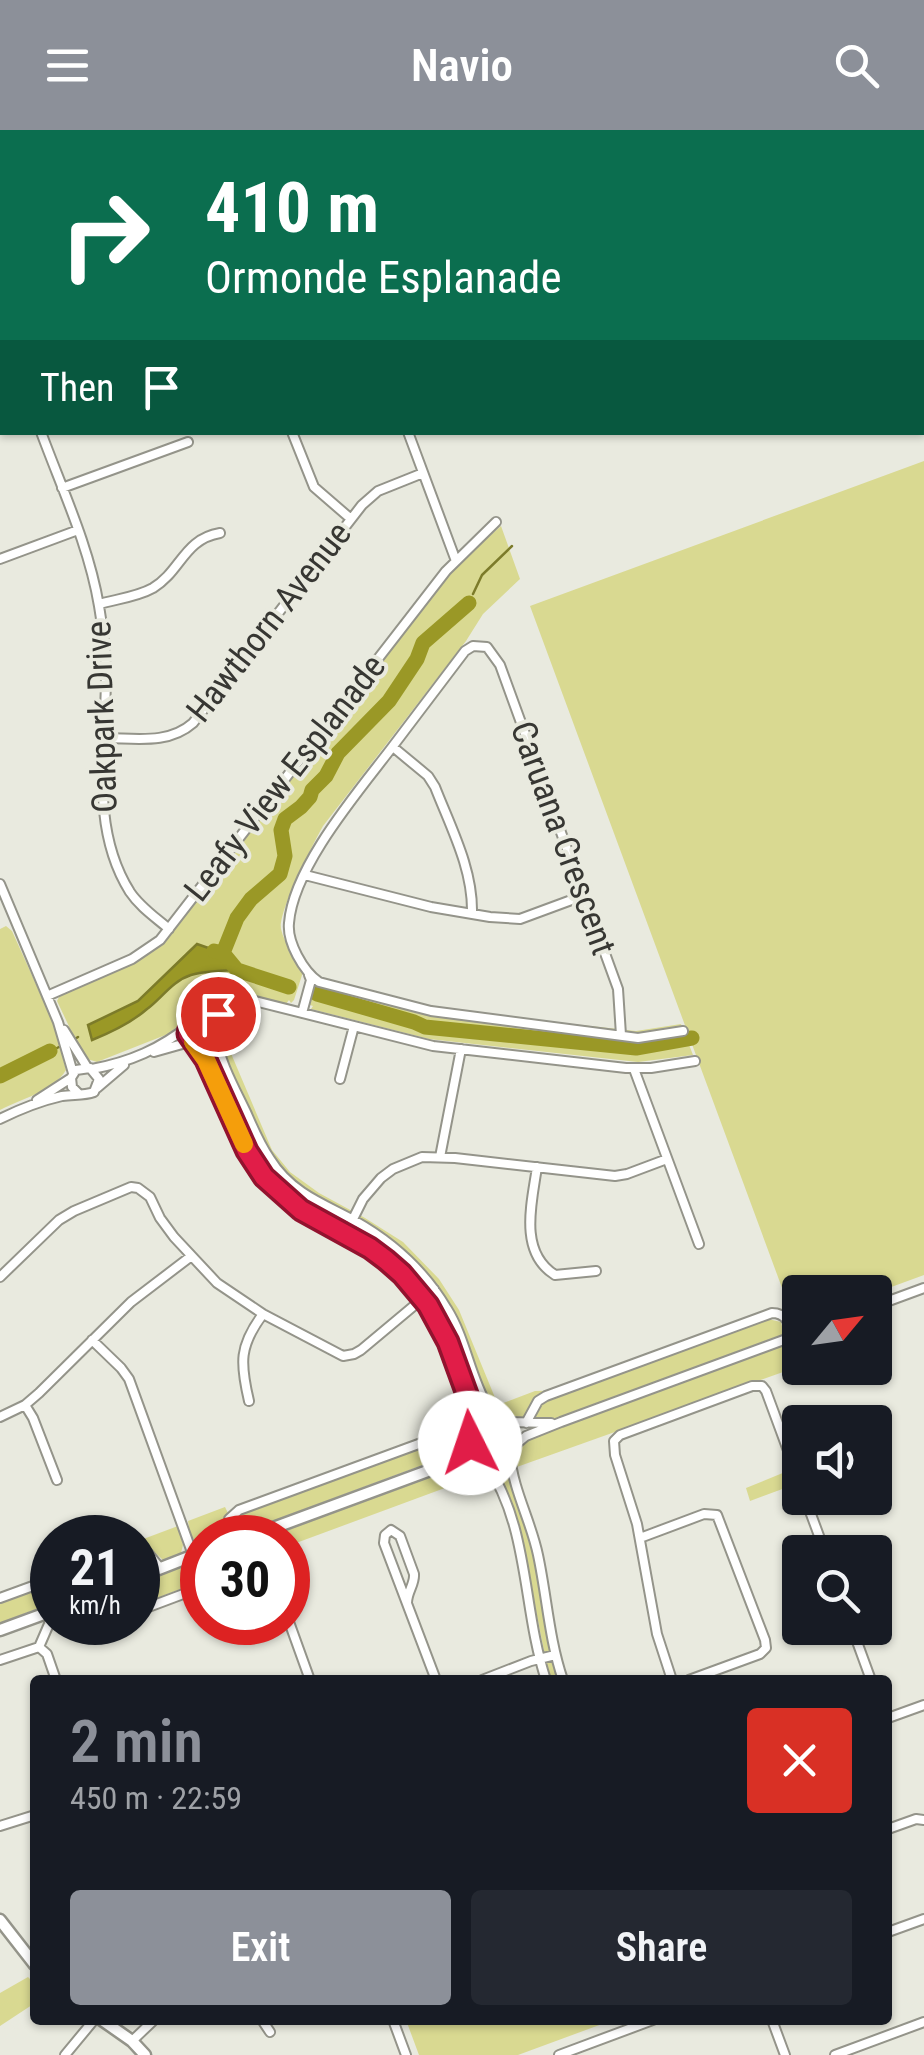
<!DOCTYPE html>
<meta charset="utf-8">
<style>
body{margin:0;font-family:"Roboto Condensed",sans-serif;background:#242831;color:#f1f3f6;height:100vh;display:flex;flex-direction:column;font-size:38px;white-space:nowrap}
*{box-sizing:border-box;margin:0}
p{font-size:32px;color:#9ea1a6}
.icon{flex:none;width:55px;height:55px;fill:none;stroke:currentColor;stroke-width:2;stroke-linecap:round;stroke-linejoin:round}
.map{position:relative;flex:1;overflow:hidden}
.details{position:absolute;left:30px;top:1545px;width:862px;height:350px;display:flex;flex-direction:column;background:#171b24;border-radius:10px;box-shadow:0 2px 8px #0004}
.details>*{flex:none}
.banner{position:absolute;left:0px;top:0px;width:925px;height:305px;box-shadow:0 2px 8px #0004;background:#0b6e4f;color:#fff;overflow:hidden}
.needle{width:65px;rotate:61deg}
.controls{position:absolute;left:782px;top:1145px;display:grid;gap:20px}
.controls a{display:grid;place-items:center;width:110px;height:110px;border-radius:10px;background:#171b24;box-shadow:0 2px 8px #0004;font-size:50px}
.speed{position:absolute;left:30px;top:1385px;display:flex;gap:20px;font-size:50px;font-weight:700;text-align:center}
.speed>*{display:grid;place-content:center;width:130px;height:130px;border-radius:50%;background:#171b24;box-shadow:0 2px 8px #0004;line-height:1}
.speed small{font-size:25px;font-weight:400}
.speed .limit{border:15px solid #d22;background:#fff;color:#111}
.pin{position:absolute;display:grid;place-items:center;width:85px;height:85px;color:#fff;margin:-42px;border:5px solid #fff;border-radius:50%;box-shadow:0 2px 10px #0007}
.me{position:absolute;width:110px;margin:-55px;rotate:356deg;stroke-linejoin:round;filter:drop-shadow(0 0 8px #0008)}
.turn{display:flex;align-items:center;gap:35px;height:210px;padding:0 40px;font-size:45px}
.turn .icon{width:130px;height:130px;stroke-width:2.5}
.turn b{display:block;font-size:70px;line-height:85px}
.then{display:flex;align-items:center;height:95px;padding:0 40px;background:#0003;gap:20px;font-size:38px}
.round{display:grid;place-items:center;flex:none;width:105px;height:105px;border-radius:10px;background:#242831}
.headline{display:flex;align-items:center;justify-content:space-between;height:170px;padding:0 40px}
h1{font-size:60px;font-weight:600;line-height:75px;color:#8c9099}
.primary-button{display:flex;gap:20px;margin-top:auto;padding:20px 40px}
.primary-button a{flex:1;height:115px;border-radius:10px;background:#8c9099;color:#fff;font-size:40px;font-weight:600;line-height:115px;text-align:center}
.primary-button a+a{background:#242831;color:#f1f3f6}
header{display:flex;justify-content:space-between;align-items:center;height:130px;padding:0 40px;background:#8c9099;color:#fff;font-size:45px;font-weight:600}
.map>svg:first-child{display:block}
.green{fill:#d9d991}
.water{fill:#9a9826;stroke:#7c7b2a;stroke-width:2.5}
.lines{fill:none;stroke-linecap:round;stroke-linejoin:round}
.stream{stroke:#7c7b2a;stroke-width:2.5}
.river{stroke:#9a9826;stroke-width:15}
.minor-casing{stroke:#94948a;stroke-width:12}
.tertiary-casing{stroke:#94948a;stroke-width:15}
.minor{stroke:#fff;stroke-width:8}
.tertiary{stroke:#fff;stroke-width:10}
.route-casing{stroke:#92132f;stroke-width:25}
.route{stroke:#e11d48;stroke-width:18}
.slow{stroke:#f59e0b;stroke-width:18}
.labels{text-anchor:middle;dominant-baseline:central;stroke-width:8;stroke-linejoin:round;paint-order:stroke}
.street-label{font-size:35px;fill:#373733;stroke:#e9eadf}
</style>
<header><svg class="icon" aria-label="menu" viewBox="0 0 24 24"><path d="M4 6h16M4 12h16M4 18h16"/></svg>Navio<svg class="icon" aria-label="search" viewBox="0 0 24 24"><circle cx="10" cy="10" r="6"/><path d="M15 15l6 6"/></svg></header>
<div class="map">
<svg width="924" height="1925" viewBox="0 0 924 1925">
<rect width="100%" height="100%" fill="#e9eadf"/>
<!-- green -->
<path class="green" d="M924,331V1145L875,1163L800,1162V1191L795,1193L530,476Z
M501,396L520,449L483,484L466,511L323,696C313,714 278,782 281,799C284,814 297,828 303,842L294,870L291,873L289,870L286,874L250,865H232L223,869L210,879L189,887L168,904L97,932L84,928L57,871L61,863L144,826L158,815L451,440Z
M6,796L12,801L54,894L66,940C54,961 21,969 0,980V799Z
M317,849L435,879L636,901L681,894L693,925L638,932L429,909L311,879L313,876L307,874L309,855Z
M224,907L272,1020L290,1042L319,1063L365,1088L403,1112L439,1149L459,1180L498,1275L535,1261L576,1260L768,1189L781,1192L784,1204L558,1288C536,1288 511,1290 492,1277C486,1281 474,1284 469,1289C467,1291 468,1295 467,1297C457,1319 442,1320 429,1302L463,1290L466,1284C443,1223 427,1168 372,1129C336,1104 291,1091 262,1058C231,1023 216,972 197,929L189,925Z
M800,1209V1236L514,1338C517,1324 520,1315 534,1307Z
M424,1314H431L444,1322L436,1330L238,1404L231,1401L232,1392L236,1385Z
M472,1334L486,1339L491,1347L488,1349L480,1345L288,1416V1408H270L274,1403L453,1338Z
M790,1340L796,1354L750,1371L746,1358Z
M509,1345L532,1412L550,1515L560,1550H551L548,1541L522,1411L501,1348Z
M225,1377L228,1383L221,1407L202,1408V1416H199L190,1404L188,1391Z
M178,1396L183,1415L181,1423L163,1430L149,1417L138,1411Z
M202,1429V1451L138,1475V1454Z
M52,1452V1473L0,1493V1472Z
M28,1847L35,1854V1873L0,1896V1863Z
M406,1890H613L518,1925H419Z"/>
<!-- water -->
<path class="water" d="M197,814L223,823L237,840C222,841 204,841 191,845C172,851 162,868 147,879C131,893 112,902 92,910L88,895L138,871Z"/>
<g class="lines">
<!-- stream -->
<path class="stream" d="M473,464L482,445L512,416
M75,909L78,907
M57,918L61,916"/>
<!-- river -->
<path class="river" d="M214,821L223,823L237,788L251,769L280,744L285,726L281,700L285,689L301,677L310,667L312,660L326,646L338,623L389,571L417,529L423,513L469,473
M223,823L237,840L289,857
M317,864L414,892L425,897L636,918L692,908
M0,946L50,921"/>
<!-- minor casing -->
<g class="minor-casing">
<path id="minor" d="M199,0V2
M78,2L84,0
M0,31L2,30
M0,148L2,147
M0,192L2,199
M41,302C62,359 89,416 99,476C103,499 106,522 106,545C106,618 89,697 130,762C140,777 155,787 169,799
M292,302L314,357L351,389
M408,302L456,431
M62,358L188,312
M0,429L78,400
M99,474C117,469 137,467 153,458C181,441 184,409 220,403
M104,608C135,608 168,615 193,593L362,375L378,361L423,343
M393,617L428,646L435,657C451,698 473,739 472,783
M305,745L431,777L490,787L520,789L585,765
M0,754L58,892L73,943
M47,866L132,829L160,810L446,441L496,392
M302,883L311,850L309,845
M204,888L214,896L215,904L209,913C200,917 192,914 189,904L192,892L211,885L229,873L251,870L433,916L626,938H651L695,931
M64,900L87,937
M215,904C220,932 234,957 246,982C253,998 260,1015 270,1029C278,1042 289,1053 302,1062C318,1073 337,1081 355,1091C394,1113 424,1140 447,1179C466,1209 470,1247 488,1277C496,1290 515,1295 515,1312C514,1343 467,1341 471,1305C477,1292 486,1288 500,1290
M621,905L618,859L500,535L487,517L473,516L465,521C440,554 415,587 390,620C357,663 293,738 289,793C287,812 303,841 319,852L431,881L638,908L683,901
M196,915C227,954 233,1010 266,1049C293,1081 332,1096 367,1116C409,1142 438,1183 454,1228C463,1253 474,1275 473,1301
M154,922L193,911
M92,939C130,932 160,919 191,894
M634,939L699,1114
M340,949L354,896
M97,958L124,935
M37,970L71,948
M0,989C20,979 40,971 62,966C73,964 83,966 94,962L99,949L90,938L76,940L71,948L72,957L79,964
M440,1027L461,919
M537,1037C532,1072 518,1122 555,1145L596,1141
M345,1105L363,1069L381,1048L393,1039L422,1027L455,1028L615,1046L627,1044L667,1029
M0,1147L59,1090L74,1081L131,1057L138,1058L150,1067L160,1088L174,1107L217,1153L263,1184L343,1226L354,1224L361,1220L434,1159
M875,1176L924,1158
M92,1210L121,1238L129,1249L193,1425
M249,1271C240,1233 239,1216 263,1184
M25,1275L33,1288L57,1350
M0,1287L25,1275L39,1263L131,1172L190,1127
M505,1292L551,1293
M526,1293L538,1271L546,1266L772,1183C786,1183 790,1194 794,1206
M514,1316L526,1306L561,1292L800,1204
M510,1325C513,1360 531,1391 538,1425C547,1467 549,1509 563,1550
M486,1333C530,1398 522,1478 546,1550
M805,1368L825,1422
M228,1408L229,1389L239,1380L424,1312C434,1310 444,1319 454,1321
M640,1408L704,1384L717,1385L765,1510L766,1518L760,1524L689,1550
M138,1419L148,1423L160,1438
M0,1468L52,1449
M407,1473C407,1462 415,1454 414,1444L400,1406L391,1400L385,1405L384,1413L436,1550
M138,1481L202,1457
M288,1489L310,1550
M852,1498L871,1550
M39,1517L47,1524L56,1550
M0,1530L39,1517L49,1494L52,1481
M482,1550L531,1531L555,1525
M672,1550L657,1504L637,1394L615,1325L614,1311L620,1305L752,1256H762L766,1261L800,1353
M888,1588L924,1575
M0,1696L35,1685
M888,1699L916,1689L924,1690
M888,1802L924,1789
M262,1890L270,1902
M393,1890L406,1925
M772,1890L785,1925
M132,1911L154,1890
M65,1925L94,1890
M559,1925L653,1890
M835,1925L924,1892"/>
</g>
<!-- tertiary casing -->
<g class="tertiary-casing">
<path id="tertiary" d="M438,1335L471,1305
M246,1408L433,1339L456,1333L483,1331
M138,1447L202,1422
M0,1500L52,1481
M0,1790L35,1835
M102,1890L132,1911L145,1925"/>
</g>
<!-- minor -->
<use href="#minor" class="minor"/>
<!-- tertiary -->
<use href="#tertiary" class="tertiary"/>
</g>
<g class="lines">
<!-- route casing -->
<g class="route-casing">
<path id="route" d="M218,884L221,877C209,888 190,886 188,904L206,930L247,1021L264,1047L301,1080L370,1118L386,1130L402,1144L428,1175L448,1212L472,1278L470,1313"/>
</g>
<!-- route -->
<use href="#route" class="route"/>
<!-- slow -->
<path class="slow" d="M193,912L206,930L244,1014"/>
</g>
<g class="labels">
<!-- street labels -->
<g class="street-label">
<text transform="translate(269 492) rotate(-52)">Hawthorn Avenue</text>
<text transform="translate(102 587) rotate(-92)">Oakpark Drive</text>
<text transform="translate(285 648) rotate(-52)">Leafy View Esplanade</text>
<text transform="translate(563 708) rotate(70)">Caruana Crescent</text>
</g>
</g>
</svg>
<div class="controls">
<a><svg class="needle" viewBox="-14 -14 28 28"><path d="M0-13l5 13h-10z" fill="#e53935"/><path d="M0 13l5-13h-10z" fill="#9ea1a6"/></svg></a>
<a><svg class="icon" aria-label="sound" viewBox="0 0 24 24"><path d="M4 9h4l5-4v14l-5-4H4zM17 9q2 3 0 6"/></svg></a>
<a><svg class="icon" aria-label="search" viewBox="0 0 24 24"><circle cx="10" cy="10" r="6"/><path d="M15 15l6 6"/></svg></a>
</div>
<div class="speed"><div>21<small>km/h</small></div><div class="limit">30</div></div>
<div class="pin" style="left:218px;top:884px;background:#d93025"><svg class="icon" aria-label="arrive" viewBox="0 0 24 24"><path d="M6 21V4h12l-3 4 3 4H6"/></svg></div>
<svg class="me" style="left:470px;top:1313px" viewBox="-20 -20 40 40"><circle r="19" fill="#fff"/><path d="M0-13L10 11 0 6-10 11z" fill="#e11d48"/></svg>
<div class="banner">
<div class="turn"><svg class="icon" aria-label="right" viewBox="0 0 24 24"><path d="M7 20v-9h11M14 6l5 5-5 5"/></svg><div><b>410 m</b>Ormonde Esplanade</div></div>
<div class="then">Then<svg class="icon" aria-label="arrive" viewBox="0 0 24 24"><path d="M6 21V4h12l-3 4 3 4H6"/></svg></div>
</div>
<section class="details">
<div class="headline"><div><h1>2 min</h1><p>450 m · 22:59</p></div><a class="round" style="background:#d93025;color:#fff"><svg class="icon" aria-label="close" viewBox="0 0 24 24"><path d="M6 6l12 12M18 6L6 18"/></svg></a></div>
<div class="primary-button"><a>Exit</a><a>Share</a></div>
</section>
</div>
